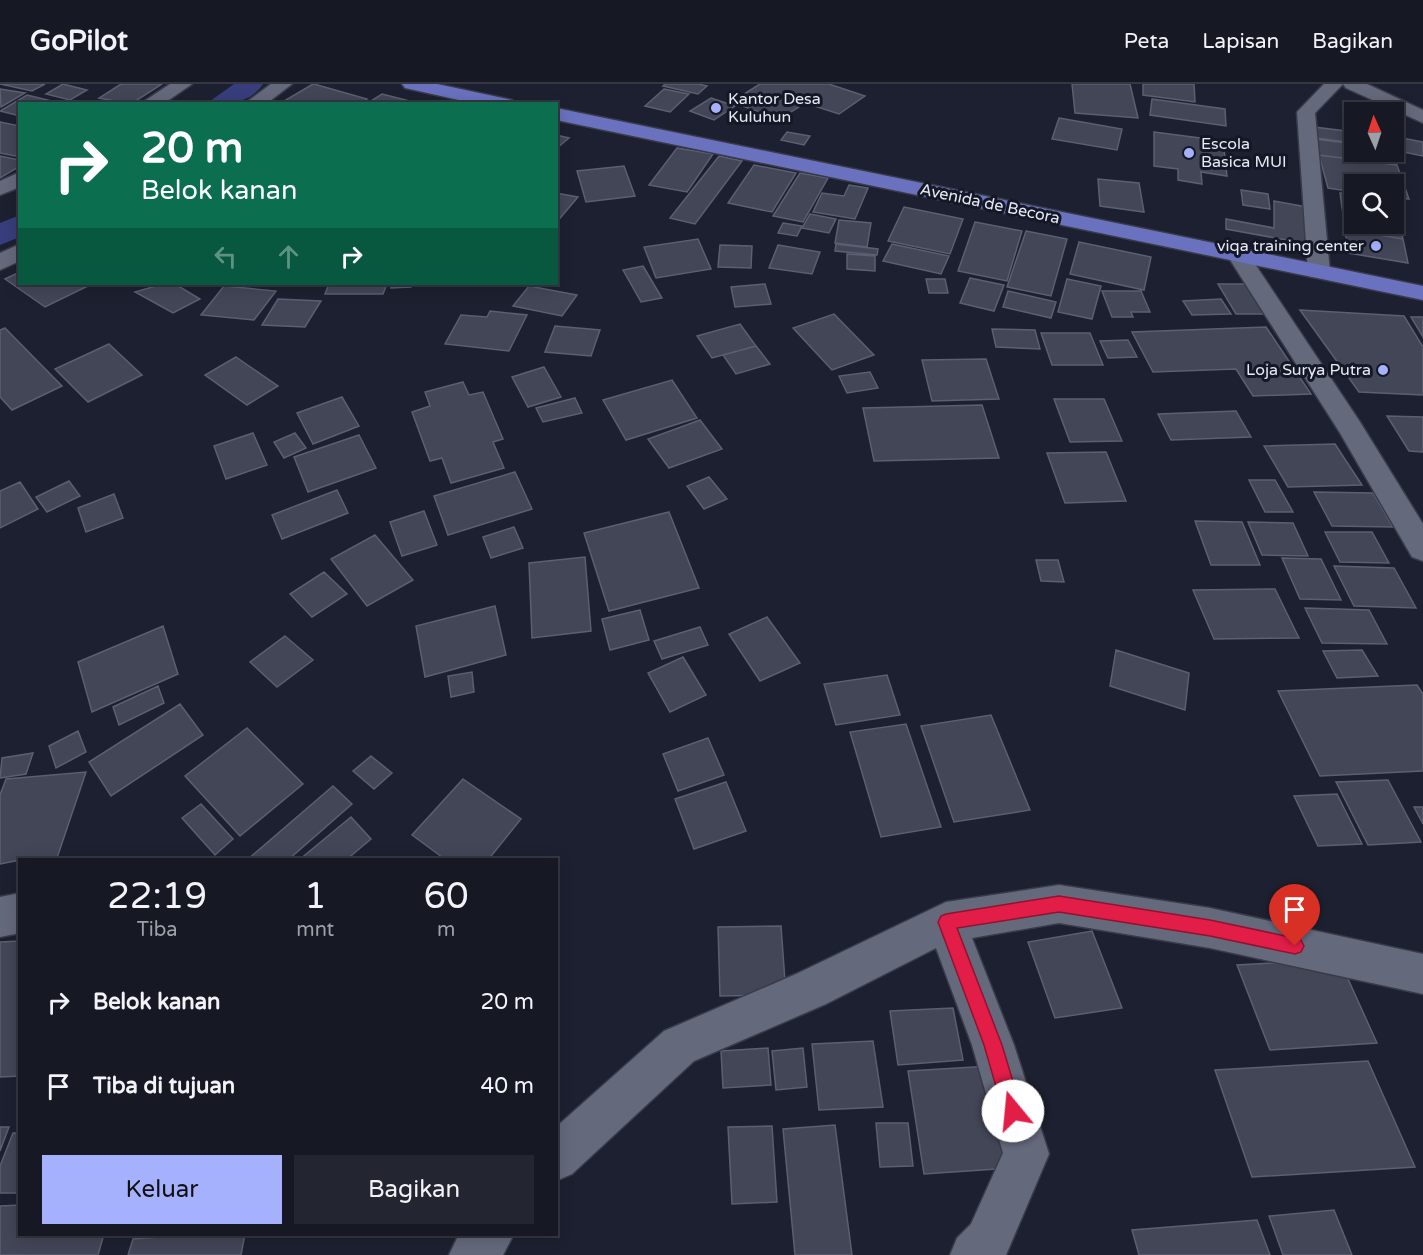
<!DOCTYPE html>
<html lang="id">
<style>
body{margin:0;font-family:"Varela Round",sans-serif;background:#232531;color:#f1f3f6;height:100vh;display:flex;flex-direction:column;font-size:22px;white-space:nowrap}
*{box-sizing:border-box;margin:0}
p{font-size:20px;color:#9ea0a6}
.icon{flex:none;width:33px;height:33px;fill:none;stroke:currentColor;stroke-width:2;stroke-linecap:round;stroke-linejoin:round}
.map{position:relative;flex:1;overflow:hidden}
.sheet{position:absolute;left:18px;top:774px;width:540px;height:378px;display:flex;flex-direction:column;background:#161824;border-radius:0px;box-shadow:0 3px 15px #0003,0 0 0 2px #353741}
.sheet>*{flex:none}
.top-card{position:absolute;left:18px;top:18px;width:540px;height:183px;border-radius:0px;box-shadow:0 3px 15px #0003,0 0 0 2px #353741;background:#0b6e4f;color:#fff;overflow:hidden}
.needle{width:39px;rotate:357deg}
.controls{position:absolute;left:1344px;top:18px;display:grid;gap:12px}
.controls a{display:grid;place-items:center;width:60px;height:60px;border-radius:0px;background:#161824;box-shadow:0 3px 15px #0003,0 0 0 2px #353741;font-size:30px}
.pin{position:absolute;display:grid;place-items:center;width:51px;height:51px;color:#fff;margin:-62px -26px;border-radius:50% 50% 50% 0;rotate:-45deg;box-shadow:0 0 6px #0007}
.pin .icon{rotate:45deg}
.me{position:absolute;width:66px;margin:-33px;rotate:343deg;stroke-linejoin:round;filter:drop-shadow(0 0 4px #0008)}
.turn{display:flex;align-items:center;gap:21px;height:126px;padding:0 24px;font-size:27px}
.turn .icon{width:78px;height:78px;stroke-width:2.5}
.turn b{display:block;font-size:42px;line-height:51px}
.lanes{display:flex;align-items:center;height:57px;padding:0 24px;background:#0003;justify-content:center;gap:30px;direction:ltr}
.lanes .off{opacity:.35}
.eta{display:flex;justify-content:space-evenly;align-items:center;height:102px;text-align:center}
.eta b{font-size:36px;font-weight:600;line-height:42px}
.primary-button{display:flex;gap:12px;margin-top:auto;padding:12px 24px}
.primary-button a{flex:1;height:69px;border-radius:0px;background:#a5b1fc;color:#111;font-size:24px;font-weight:600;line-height:69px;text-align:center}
.primary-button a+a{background:#232531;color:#f1f3f6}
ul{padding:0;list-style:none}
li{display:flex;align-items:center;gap:18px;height:84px;padding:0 24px}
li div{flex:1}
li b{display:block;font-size:22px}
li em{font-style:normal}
header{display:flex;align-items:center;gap:36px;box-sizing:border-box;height:84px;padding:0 30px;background:#161824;border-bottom:2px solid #353741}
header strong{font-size:28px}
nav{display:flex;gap:33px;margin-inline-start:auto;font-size:21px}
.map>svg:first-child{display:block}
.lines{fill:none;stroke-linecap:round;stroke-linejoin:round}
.canal{fill:#383e7c;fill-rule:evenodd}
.building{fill:#434657;stroke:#5b5f71;stroke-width:1.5}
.street-casing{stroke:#393b48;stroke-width:3}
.secondary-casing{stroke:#393b48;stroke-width:3}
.primary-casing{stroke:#393b48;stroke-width:3}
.street{fill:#65697c;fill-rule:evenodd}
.secondary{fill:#65697c;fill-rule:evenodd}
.primary{fill:#6a71be;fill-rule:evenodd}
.route{fill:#e11d48;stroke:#92132f;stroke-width:1.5}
.poi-dot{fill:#a5b1fc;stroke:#141726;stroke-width:2}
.labels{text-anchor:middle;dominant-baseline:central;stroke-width:6;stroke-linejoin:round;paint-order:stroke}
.far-poi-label{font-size:16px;fill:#e7e9f4;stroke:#141726;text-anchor:start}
.far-street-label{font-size:16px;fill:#e7e9f4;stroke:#141726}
</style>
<header>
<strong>GoPilot</strong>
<nav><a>Peta</a><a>Lapisan</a><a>Bagikan</a></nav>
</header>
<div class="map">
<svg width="1423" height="1171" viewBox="0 0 1423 1171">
<rect width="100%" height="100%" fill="#1d2030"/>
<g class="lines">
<!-- canal -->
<path class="canal" d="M234,0H263C250,20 227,20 206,20Z
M20,131V153L0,161V139Z"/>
</g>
<!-- building -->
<path class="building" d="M0,0H45L32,7Z
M63,0L87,6L70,16L46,10Z
M121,0H162L131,20L99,14Z
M313,0H314L367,15L360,20H279Z
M665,0H698L707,2L698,10L663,2Z
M760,0H829L865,12L839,30L805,19L780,35L731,18Z
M1072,0H1130L1138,34L1075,29Z
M1143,0H1194L1195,18L1143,11Z
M0,5L25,9L1,23Z
M664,5L689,10L670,28L645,22Z
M382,10L406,16L400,20L371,17Z
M27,11L64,20H20V32L0,27Z
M711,14L735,22L714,36L690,27Z
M1152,15L1225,25L1226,42L1150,31Z
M1059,34L1122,45L1117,66L1052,55Z
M0,38L20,42V69L15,72L0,69Z
M1314,43L1354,48V59L1316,54Z
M787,48L810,52L804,61L781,56Z
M1154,48L1223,57L1227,92L1201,88L1202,100L1178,96V85L1154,82Z
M556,51L569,54L556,65Z
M1402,54L1423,58V72L1403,68Z
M1315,55L1354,60V68H1393L1397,81L1319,71Z
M677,64L713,70L687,108L649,101Z
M1319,71L1397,81L1409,115L1394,113V100H1354V108L1328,104Z
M0,72L20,76V82L0,94Z
M719,72L742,77L695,140L670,134Z
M754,81L796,89L772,128L728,119Z
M624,82L635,112L586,118L577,87Z
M800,89L828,94L803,138L773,132Z
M1098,95L1139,99L1144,128L1100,122Z
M849,101L868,104L855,135L813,128L822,109L844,112Z
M1241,106L1268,110L1270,125L1243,121Z
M556,109L578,113L556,139Z
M1340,109L1354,111V140H1394L1395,117L1403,155L1345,145Z
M1274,117L1312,124L1314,161L1226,145V135L1274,144Z
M904,123L963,135L950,170L888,157Z
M810,130L836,135L829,149L802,144Z
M839,136L871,139L867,163L835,159Z
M975,138L1022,147L1007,197L958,187Z
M783,139L802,142L797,152L778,149Z
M1345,145L1403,155L1408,179L1348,169Z
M1026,147L1067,155L1051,212L1007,203Z
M698,155L711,185L656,194L644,163Z
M1079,158L1151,173L1144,206L1070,190Z
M836,160L878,165L877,171L835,167Z
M892,160L949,172L941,190L883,177Z
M720,161L752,162L751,184L718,183Z
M778,161L820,168L812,190L769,184Z
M847,170L875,172V187L847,185Z
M643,182L662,214L641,218L623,186Z
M20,188V200H92L45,223L5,195Z
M970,194L1004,201L994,227L960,219Z
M926,195H945L948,209H929Z
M1067,195L1101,202L1092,235L1058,228Z
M163,200H175L200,215L173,229L135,208Z
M329,200H387L383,210H325Z
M392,200H412L411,203L391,204Z
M765,200L771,220L735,223L731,203Z
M1218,200H1250L1270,230H1236Z
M224,202L276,207L254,236L201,231Z
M529,202L577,211L562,232L513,222Z
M1008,207L1056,218L1051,234L1003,223Z
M1102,207H1141L1150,228H1131L1133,233H1112Z
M278,215L321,217L305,243L262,241Z
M1221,215L1231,230L1192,231L1183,217Z
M1300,226L1404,232L1423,263V311L1359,308Z
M490,227L527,231L509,267L445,260L461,231L487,233Z
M834,230L874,271L832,286L793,244Z
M1411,233H1423V253Z
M740,240L756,262L712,274L697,252Z
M555,242L600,246L591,272L545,268Z
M1266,243L1311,310L1253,312L1236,285L1153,288L1132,248Z
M5,244L62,302L12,326L0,313V246Z
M992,245L1035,246L1040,265L996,263Z
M1041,249H1090L1103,281H1052Z
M1128,256L1137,273L1108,274L1100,257Z
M109,260L142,291L88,318L55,285Z
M756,262L770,280L736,290L723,271Z
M236,273L278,302L247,321L205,291Z
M986,275L999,315L932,317L922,276Z
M544,283L561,313L528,323L512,293Z
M870,288L878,304L847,309L839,292Z
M672,296L697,334L626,356L603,316Z
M463,298L469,311L483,308L503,355L493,358L504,384L451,399L442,374L430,377L412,328L430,322L425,308Z
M342,313L359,342L313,360L297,329Z
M575,314L582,329L543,338L536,324Z
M1054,315H1104L1122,357L1070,358Z
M982,321L999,374L874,377L863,324Z
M1236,327L1251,353L1171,356L1158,330Z
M1387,332L1423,333V368L1409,367Z
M700,336L722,365L669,384L648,355Z
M253,349L267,381L226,395L214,362Z
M295,349L306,364L284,374L274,358Z
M359,351L376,384L308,408L294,373Z
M1335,360L1362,401L1288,403L1264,362Z
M1106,368L1126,417L1065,419L1047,369Z
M515,388L532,425L448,451L434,412Z
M709,393L727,415L704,425L687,402Z
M1249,396H1275L1293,428H1265Z
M69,397L80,412L47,428L36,413Z
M20,398L38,425L0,444V407Z
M337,406L348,429L282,455L272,431Z
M1314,408L1373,409L1393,443L1332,442Z
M114,410L123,434L86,448L78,424Z
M424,427L437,461L402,472L390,438Z
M669,428L699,504L609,527L584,449Z
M1195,437L1242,438L1260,481H1211Z
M1248,438L1293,439L1308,472L1262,471Z
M514,443L523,464L491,474L483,453Z
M1325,448H1372L1389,479L1340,478Z
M375,451L413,496L367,522L331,475Z
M585,473L591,547L532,554L529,479Z
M1282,474L1321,475L1341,516L1300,515Z
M1036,476H1058L1064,498L1041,497Z
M1334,482L1394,484L1416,524L1354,522Z
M324,488L347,510L312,533L290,510Z
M1275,505L1299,554L1214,555L1193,506Z
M495,522L506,571L425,593L416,542Z
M1305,524L1369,526L1387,560L1322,559Z
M640,526L649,556L610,566L602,535Z
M767,533L800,579L760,597L729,550Z
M163,542L178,590L92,628L78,578Z
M700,543L708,561L662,575L654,557Z
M285,552L313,576L277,603L250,578Z
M1116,566L1189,589L1185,626L1110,602Z
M1362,566L1378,592L1337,594L1323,567Z
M683,573L706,611L670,628L648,589Z
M472,588L474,608L451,613L448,592Z
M887,591L900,631L836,641L824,600Z
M1417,601L1423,610V687L1320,692L1278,607Z
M158,602L164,619L119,641L113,623Z
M180,620L203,651L111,712L89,678Z
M991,631L1030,726L954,738L921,642Z
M906,640L941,743L881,753L850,648Z
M247,644L303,700L240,752L185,692Z
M78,647L86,668L56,684L49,662Z
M708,654L724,691L678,707L663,670Z
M33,669L26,690L0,694L2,674Z
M371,672L392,689L374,705L353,687Z
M86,688L57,774L20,776L0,780V711L6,695Z
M463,695L521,735L488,776H446L412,751Z
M1388,696L1421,758L1368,761L1336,698Z
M726,698L746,747L694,765L675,715Z
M333,702L352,720L288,776H247Z
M1337,710L1362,760L1318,762L1294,712Z
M201,720L233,755L215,771L182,734Z
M1414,723H1423V740Z
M351,733L371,755L346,776H299Z
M781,842L786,911L720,912L718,843Z
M1092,847L1122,924L1055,934L1028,858Z
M20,857V992L0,993V858Z
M1339,875L1377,959L1270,966L1237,881Z
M953,924L963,976L898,981L890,927Z
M873,957L883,1023L819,1026L812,960Z
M768,964L771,1001L723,1004L721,967Z
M803,964L807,1003L776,1006L772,967Z
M1368,977L1415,1083L1252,1093L1215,986Z
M990,982L1011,1084L924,1090L908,987Z
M876,1039H908L913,1082L880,1083Z
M835,1041L852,1171H795L783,1045Z
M772,1042L777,1118L732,1120L728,1043Z
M0,1043H9L0,1067Z
M13,1049H20V1109H0V1082Z
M20,1121V1150H104L98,1171H0V1122Z
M1334,1126L1352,1171H1283L1269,1132Z
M1257,1136L1270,1171H1139L1132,1146Z
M201,1150H245L241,1171H128L133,1155Z"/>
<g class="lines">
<!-- street casing -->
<g class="street-casing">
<path id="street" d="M271,0H292L266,20H244Z
M1324,0H1367L1423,26V39L1346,4L1343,0L1315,29L1330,188L1327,193H1311L1308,188L1297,28Z
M20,160V177L0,186V169Z
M1059,801L1210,824L1423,870V910L1210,864L1059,839L972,854L1014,961L1049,1070L1006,1171H950L957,1154L971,1140L1003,1069L972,961L936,864L826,920L694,977L572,1090L556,1097V1043L664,947L796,890L946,818Z
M20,809V849L0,853V813Z
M459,1150H514L503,1171H449Z"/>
</g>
<!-- secondary casing -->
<g class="secondary-casing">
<path id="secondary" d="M170,0H192L163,20H140Z
M20,88V103L0,111V97Z
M1238,164L1246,166L1249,171L1360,338L1423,440V477L1412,473L1340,349L1227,171L1230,166Z"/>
</g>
<!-- primary casing -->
<g class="primary-casing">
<path id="primary" d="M402,0H437L512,16L514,20H477L405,4Z
M556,24L1423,202V216L556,36Z"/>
</g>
<!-- street -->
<use href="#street" class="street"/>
<!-- secondary -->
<use href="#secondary" class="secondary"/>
<!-- primary -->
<use href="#primary" class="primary"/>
</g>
<!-- route -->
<path class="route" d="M1059,812L1210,836L1295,854L1301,856L1304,862L1301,868L1295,870L1210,852L1059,828L957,844L1002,961L1022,1027L1019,1033L1013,1036L1006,1033L1003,1027L984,961L938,838L941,832L946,830Z"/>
<!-- markers -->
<g class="poi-dot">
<circle cx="716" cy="24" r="6"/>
<circle cx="1189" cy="69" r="6"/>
<circle cx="1376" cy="162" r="6"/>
<circle cx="1383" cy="286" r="6"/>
</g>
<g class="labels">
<!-- far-poi labels -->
<g class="far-poi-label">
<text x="728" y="15">Kantor Desa<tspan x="728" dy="18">Kuluhun</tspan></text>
<text x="1201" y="60">Escola<tspan x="1201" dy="18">Basica MUI</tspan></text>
<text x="1364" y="162" text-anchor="end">viqa training center</text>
<text x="1371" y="286" text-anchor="end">Loja Surya Putra</text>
</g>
<!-- far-street labels -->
<g class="far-street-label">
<text transform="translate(990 120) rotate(12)">Avenida de Becora</text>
</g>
</g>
</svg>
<div class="controls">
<a><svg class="needle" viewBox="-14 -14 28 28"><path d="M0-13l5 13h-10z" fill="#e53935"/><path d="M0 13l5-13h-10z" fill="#9ea0a6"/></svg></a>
<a><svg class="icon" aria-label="search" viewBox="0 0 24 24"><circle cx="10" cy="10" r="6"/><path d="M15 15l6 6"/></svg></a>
</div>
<div class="pin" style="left:1295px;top:862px;background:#d93025"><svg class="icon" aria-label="arrive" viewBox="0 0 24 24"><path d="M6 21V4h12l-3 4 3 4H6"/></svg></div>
<svg class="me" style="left:1013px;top:1027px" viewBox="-20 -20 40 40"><circle r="19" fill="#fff"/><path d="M0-13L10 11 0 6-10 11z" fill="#e11d48"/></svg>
<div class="top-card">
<div class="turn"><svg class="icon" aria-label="right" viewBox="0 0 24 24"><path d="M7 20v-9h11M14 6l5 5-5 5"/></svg><div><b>20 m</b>Belok kanan</div></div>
<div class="lanes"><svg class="icon off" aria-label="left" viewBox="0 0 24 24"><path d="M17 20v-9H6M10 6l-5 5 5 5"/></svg><svg class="icon off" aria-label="ahead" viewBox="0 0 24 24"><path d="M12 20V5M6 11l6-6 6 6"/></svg><svg class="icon" aria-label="right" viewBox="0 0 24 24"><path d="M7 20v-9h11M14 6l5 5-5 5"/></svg></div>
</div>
<section class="sheet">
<div class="eta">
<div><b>22:19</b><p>Tiba</p></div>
<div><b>1</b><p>mnt</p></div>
<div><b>60</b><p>m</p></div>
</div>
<ul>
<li><svg class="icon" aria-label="right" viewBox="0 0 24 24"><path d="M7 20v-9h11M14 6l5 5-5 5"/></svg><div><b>Belok kanan</b></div><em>20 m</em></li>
<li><svg class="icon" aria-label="arrive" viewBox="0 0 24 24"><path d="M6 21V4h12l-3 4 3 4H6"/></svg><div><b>Tiba di tujuan</b></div><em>40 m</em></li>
</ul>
<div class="primary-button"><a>Keluar</a><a>Bagikan</a></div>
</section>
</div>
